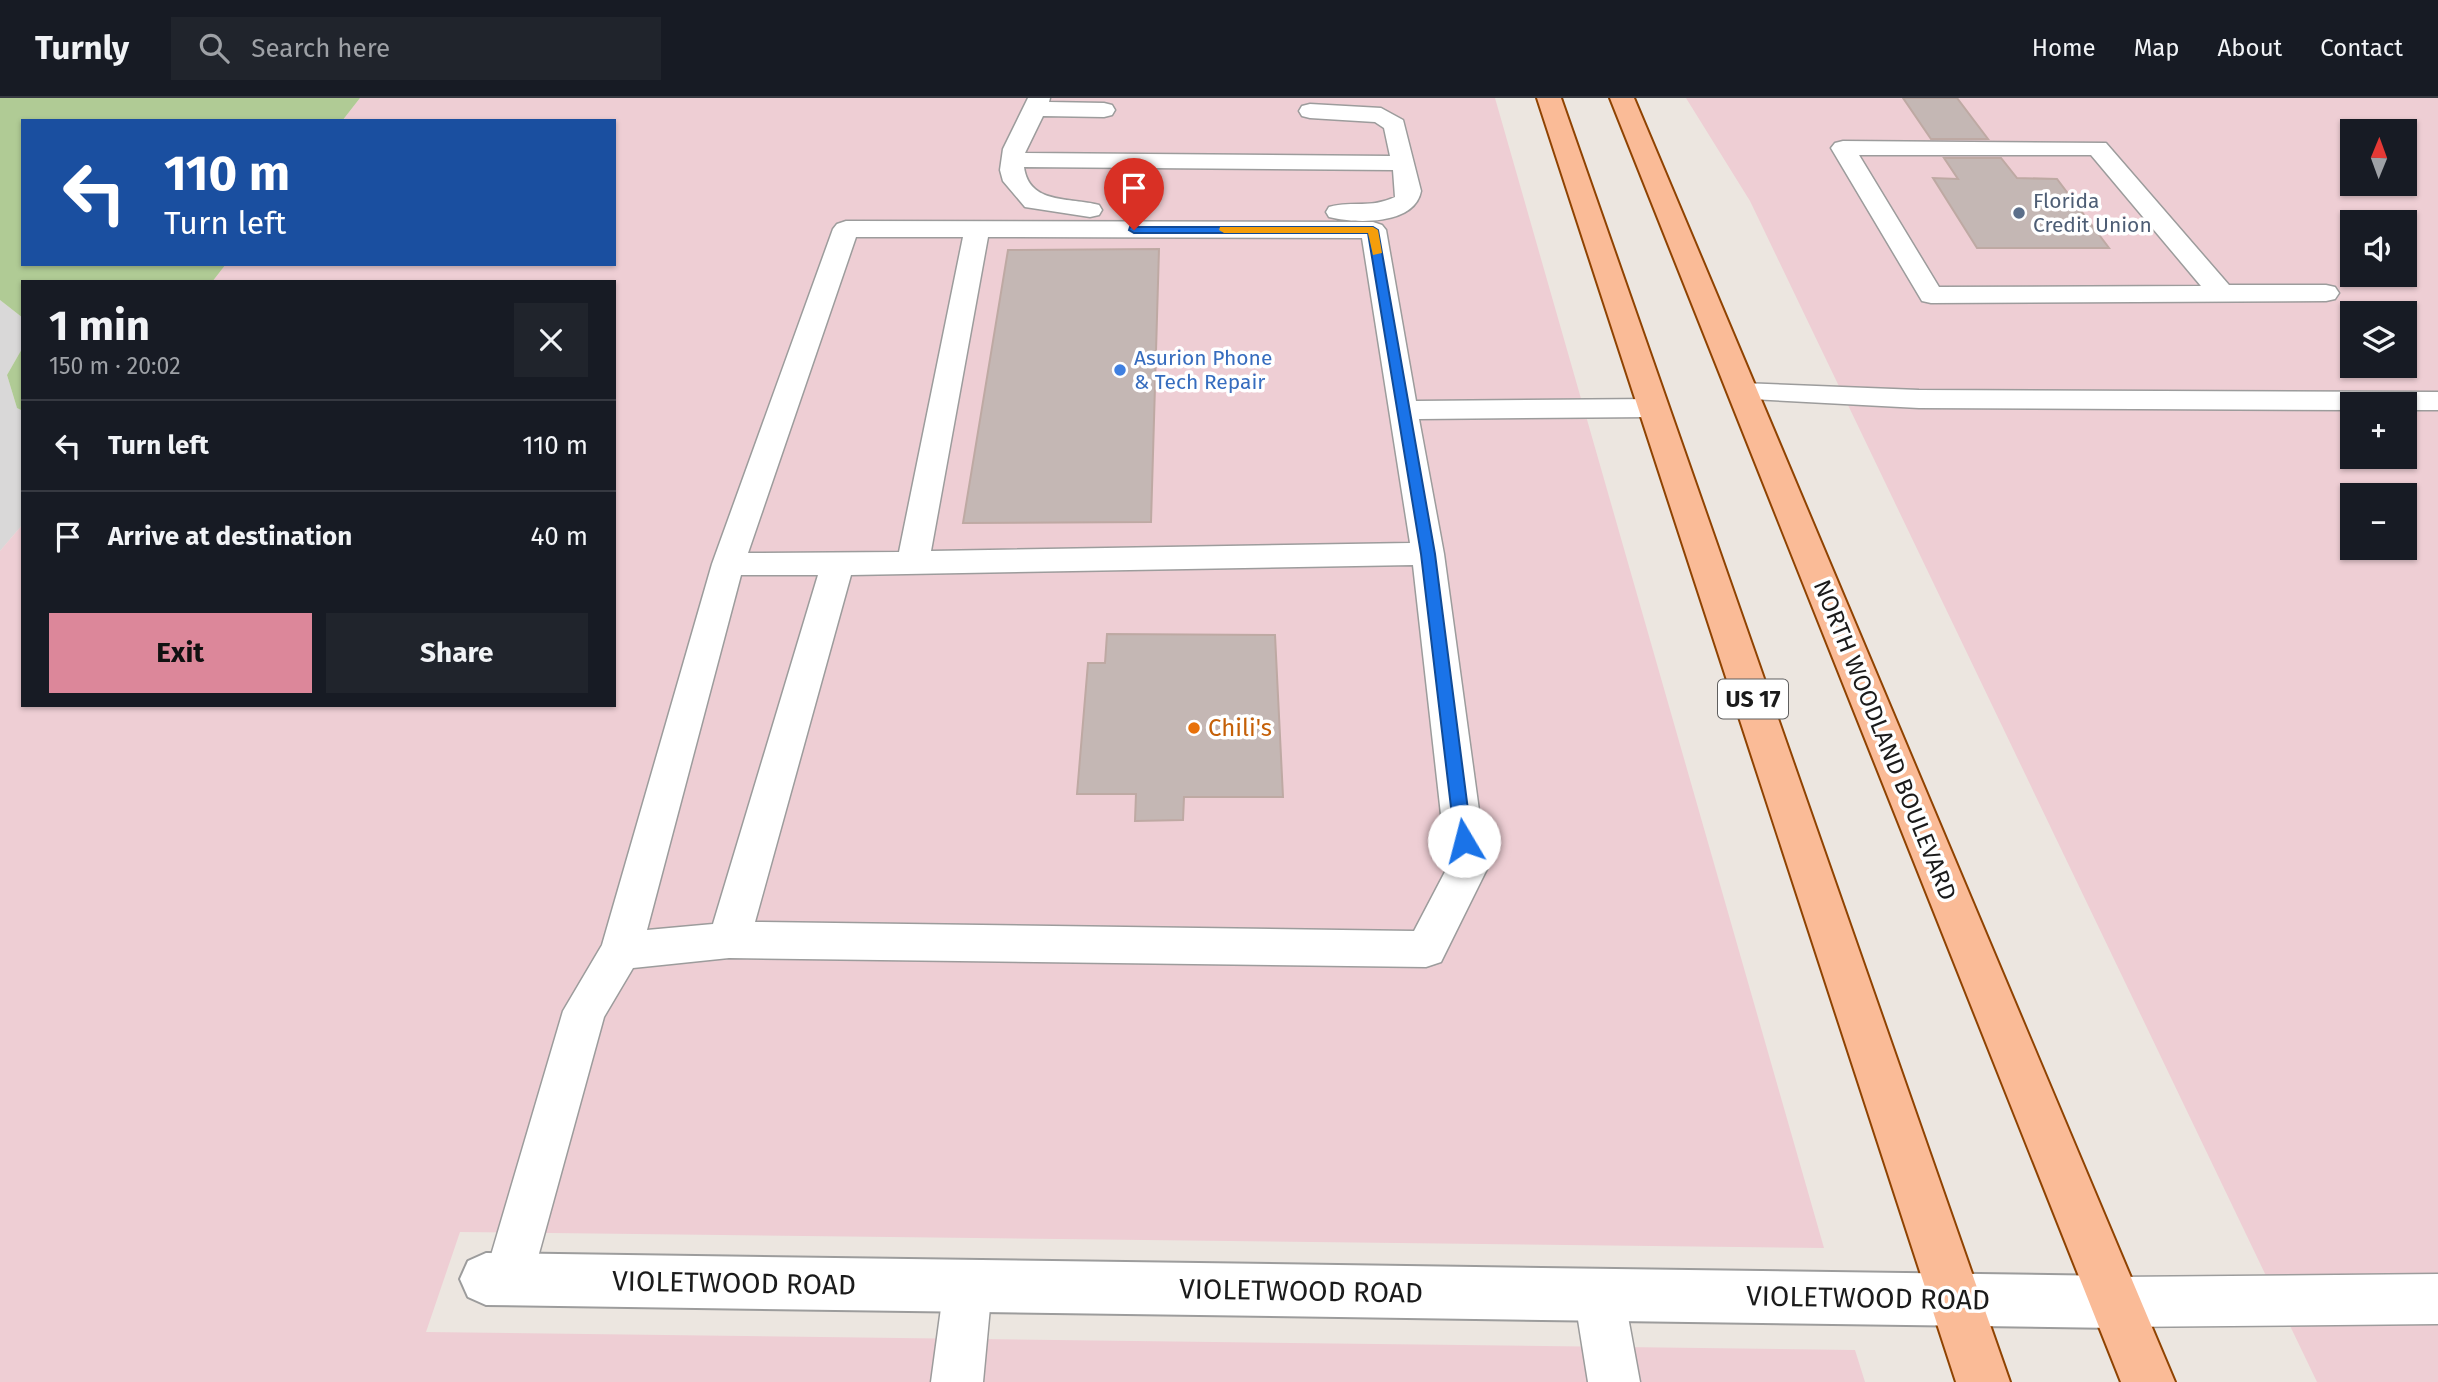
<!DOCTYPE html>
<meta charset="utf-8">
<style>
body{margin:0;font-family:"Fira Sans",sans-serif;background:#20242c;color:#f1f3f6;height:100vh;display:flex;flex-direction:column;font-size:26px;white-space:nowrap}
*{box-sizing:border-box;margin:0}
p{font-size:23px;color:#9ea1a6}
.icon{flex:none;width:38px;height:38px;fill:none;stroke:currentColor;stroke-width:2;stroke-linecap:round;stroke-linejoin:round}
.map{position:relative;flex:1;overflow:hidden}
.side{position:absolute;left:21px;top:182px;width:595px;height:427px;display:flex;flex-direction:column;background:#171b24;border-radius:0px;box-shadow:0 2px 5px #0004}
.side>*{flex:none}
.banner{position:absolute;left:21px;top:21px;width:595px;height:147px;border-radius:0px;box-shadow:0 2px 5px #0004;background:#1a4fa0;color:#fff;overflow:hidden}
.needle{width:46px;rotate:1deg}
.controls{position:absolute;left:2340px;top:21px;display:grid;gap:14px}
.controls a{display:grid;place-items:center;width:77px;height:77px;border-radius:0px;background:#171b24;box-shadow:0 2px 5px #0004;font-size:35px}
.pin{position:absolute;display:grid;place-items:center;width:60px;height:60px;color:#fff;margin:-72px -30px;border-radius:50% 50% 50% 0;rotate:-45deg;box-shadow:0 0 7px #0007}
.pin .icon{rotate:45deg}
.me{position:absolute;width:77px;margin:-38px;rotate:352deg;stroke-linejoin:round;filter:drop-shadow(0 0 5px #0008)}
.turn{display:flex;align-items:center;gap:24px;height:147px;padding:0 28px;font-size:32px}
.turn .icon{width:91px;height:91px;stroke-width:2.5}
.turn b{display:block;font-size:49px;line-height:60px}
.round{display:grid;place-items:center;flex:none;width:74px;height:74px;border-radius:0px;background:#20242c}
.summary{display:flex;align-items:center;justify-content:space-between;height:119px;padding:0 28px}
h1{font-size:42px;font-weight:700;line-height:52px}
.primary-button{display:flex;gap:14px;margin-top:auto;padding:14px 28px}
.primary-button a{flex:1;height:80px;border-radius:0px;background:#dc879a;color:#111;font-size:28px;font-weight:700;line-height:80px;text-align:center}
.primary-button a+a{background:#20242c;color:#f1f3f6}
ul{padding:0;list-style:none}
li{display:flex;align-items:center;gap:21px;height:91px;padding:0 28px;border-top:2px solid #363941}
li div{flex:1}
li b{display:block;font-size:26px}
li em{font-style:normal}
header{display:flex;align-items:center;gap:42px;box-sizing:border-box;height:98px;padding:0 35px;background:#171b24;border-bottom:2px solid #363941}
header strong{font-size:33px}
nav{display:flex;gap:38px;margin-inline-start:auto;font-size:24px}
.search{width:490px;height:63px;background:#20242c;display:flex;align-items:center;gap:18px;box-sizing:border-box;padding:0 24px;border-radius:0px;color:#9ea1a6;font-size:26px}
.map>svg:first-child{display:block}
.residential{fill:#d9d8d8}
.commercial{fill:#eeced4;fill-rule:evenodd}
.forest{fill:#b0cb95}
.building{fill:#c4b7b4;stroke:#bea9a3;stroke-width:2}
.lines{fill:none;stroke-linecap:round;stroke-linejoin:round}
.lane-casing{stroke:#9c9c9c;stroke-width:3}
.street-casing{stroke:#9c9c9c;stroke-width:4}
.primary-casing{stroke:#8f4302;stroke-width:4}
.lane{fill:#fff;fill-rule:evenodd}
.street{fill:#fff;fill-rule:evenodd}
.primary{fill:#fabb97;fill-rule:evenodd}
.route{fill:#1a73e8;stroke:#114b97;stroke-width:2}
.slow{fill:#f59e0b}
.service-dot{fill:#5c6f8a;stroke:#fff;stroke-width:2.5}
.shop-dot{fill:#3f7fe0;stroke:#fff;stroke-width:2.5}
.food-dot{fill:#e8710a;stroke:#fff;stroke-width:2.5}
.labels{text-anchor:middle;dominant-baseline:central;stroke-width:7;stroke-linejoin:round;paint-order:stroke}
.far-service-label{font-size:21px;fill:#4e5e75;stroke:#fff;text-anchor:start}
.far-shop-label{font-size:21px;fill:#366cbe;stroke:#fff;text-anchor:start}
.shield{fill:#fff;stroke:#5f5f5f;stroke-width:2}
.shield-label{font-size:23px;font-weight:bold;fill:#1b1b1b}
.food-label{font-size:24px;fill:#c56008;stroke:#fff;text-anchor:start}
.street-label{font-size:24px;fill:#1b1b1b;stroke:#fff}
.near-street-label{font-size:28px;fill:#1b1b1b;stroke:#fff}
</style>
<header>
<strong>Turnly</strong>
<div class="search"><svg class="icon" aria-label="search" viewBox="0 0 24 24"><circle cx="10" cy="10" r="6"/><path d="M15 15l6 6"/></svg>Search here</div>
<nav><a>Home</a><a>Map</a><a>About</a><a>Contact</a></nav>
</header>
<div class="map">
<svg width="2438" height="1284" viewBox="0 0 2438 1284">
<rect width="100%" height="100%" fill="#ece6e0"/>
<!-- residential -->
<path class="residential" d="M0,202L23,220V249L7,277L17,310L23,313V426L0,453Z"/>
<!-- commercial -->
<path class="commercial" d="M360,0H1495L1824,1150L460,1134L426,1234L1855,1252L1865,1284H0V453L23,426V607H614V184H212L226,166H614V23H342Z
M1686,0H2438V1284H2317L1750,103ZM2352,33H2404V86H2352ZM2352,124H2404V177H2352ZM2352,215H2404V268H2352ZM2352,306H2404V359H2352ZM2352,397H2404V450H2352Z"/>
<!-- forest -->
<path class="forest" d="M0,0H360L342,23H23V166H226L212,184H23V220L0,202Z
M23,249V313L17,310L7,277Z"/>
<!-- building -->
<path class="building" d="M1903,0H1957L1988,41H1931Z
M1944,60H2001L2017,80L2057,81L2109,150H1977L1933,80L1958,81Z
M1159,151L1151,424L963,425L1008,152Z
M1107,536L1275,537L1283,699H1184L1183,722L1135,723L1136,696H1077L1088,565H1105Z"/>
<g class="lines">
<!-- lane casing -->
<g class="lane-casing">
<path id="lane" d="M1028,0H1050L1049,4L1104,5L1112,7L1115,12L1112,17L1104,19L1043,18L1025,55L1390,58L1384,30L1375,24L1310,20L1302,18L1299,13L1302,8L1310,6L1381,10L1403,22L1421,93C1415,127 1356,126 1329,119L1326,114L1329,109C1355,102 1369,111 1395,99L1393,72L1024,69C1029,107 1070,99 1099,107L1102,112L1099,117L1090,119L1025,109L1003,83L1000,72L1003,51Z
M1843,43L2106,45L2229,187H2326L2335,189L2339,195L2335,201L2326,203L1931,205L1922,203L1831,50L1835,45ZM1859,57H2091L2201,188L1939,189Z
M846,123L1373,124L1382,127L1386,132L1416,303L1654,301L1664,304L1669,310L1664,316L1654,319L1419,321L1444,456L1487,771L1441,864L1426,869L729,860L633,870L604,919L532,1181L525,1198L508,1205L491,1198L484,1181L563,913L602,847L712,466L833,131L837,126ZM856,139H963L899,454L748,455ZM988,139L1362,140L1410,445L931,453ZM1413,467L1447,770L1414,833L755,824L851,477ZM741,477H818L713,826L647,832Z
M1742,285L1919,292L2438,294V312H2404V306H2352V312L1919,310L1732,300L1728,294L1732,288Z
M968,1164L985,1171L992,1188L983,1284H931L944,1188L951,1171Z
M1599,1172L1616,1180L1624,1197L1640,1284H1588L1574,1197L1582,1180Z
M2438,1176V1226L2116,1229L2099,1221L2091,1204L2099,1187L2116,1179Z"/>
</g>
<!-- street casing -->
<g class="street-casing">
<path id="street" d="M486,1155L2116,1178L2134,1186L2142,1204L2134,1222L2116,1230L486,1207L468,1199L460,1181L468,1163Z"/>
</g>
<!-- primary casing -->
<g class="primary-casing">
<path id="primary" d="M1537,0H1561L2010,1284H1956Z
M1610,0H1634L2175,1284H2121Z"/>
</g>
<!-- lane -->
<use href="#lane" class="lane"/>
<!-- street -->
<use href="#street" class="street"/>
<!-- primary -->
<use href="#primary" class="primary"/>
</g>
<!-- route -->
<path class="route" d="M1130,129H1373L1378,132L1435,456L1472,743L1470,748H1458L1455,743L1421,456L1368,135H1134L1129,132Z"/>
<!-- slow -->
<path class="slow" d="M1220,129H1373L1378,132L1382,155L1373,157L1368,135H1224L1219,132Z"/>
<!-- markers -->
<circle class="service-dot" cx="2019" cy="115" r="7"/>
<circle class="shop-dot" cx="1120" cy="272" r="7"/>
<circle class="food-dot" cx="1194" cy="630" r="7"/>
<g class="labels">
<!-- far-service labels -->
<g class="far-service-label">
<text x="2033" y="103">Florida<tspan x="2033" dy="24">Credit Union</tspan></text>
</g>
<!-- far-shop labels -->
<g class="far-shop-label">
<text x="1134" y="260">Asurion Phone<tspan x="1134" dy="24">&amp; Tech Repair</tspan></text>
</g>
<!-- shield labels -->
<rect class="shield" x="1718" y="581.5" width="70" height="39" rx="5"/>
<g class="shield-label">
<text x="1753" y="601">US 17</text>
</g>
<!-- food labels -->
<g class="food-label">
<text x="1208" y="630">Chili's</text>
</g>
<!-- street labels -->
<g class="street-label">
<text transform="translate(1885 642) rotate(68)">NORTH WOODLAND BOULEVARD</text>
</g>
<!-- near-street labels -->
<g class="near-street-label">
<text transform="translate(734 1185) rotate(1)">VIOLETWOOD ROAD</text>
<text transform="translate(1301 1193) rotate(1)">VIOLETWOOD ROAD</text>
<text transform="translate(1868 1200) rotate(1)">VIOLETWOOD ROAD</text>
</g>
</g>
</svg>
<div class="controls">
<a><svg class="needle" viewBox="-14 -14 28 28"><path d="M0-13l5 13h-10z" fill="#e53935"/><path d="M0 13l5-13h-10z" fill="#9ea1a6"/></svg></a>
<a><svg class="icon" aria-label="sound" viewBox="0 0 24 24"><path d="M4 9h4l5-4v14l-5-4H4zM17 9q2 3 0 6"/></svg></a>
<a><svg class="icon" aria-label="layers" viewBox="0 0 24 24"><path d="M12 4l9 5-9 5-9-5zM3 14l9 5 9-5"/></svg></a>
<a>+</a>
<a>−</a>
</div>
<div class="pin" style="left:1134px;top:132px;background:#d93025"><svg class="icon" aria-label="arrive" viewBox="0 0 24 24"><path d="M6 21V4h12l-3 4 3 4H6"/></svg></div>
<svg class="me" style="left:1464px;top:743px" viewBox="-20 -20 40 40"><circle r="19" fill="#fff"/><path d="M0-13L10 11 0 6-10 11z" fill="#1a73e8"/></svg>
<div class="banner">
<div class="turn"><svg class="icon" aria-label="left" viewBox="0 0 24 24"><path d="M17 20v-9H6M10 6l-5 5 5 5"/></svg><div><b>110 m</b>Turn left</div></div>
</div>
<section class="side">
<div class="summary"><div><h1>1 min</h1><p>150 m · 20:02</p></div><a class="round"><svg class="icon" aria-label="close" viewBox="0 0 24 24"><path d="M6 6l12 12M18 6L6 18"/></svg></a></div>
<ul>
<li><svg class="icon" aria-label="left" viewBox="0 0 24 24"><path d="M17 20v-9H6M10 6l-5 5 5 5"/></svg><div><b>Turn left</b></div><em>110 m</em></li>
<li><svg class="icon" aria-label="arrive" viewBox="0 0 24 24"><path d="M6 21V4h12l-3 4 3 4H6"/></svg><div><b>Arrive at destination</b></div><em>40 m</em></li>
</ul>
<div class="primary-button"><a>Exit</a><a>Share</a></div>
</section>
</div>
